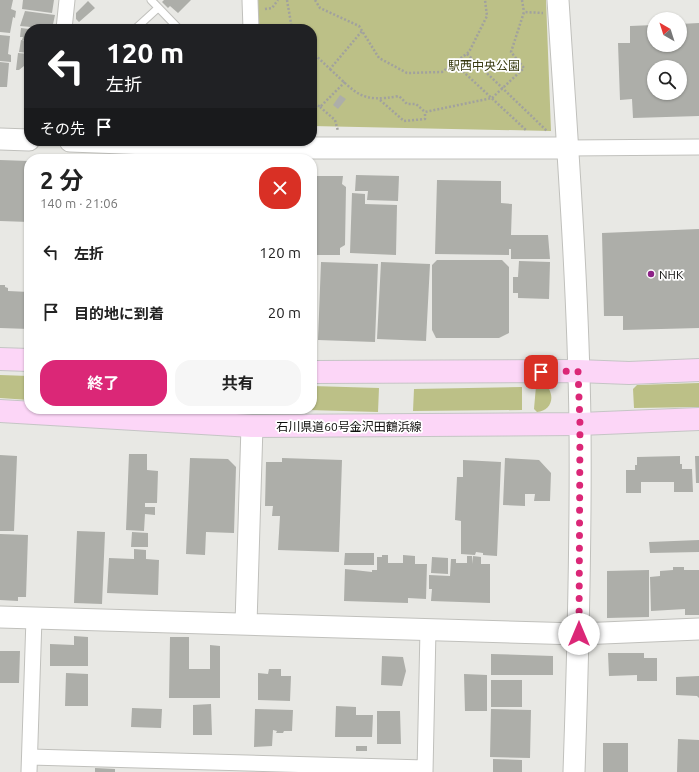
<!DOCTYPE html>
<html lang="ja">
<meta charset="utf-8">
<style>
body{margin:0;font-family:Ubuntu,"Noto Sans JP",sans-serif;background:#f6f6f6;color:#222;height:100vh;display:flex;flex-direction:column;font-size:15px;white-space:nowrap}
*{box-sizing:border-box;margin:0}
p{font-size:13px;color:#767676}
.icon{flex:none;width:22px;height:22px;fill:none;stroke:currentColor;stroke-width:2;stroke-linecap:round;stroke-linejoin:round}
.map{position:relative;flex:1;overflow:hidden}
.side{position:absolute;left:24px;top:154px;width:293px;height:260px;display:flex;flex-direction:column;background:#fff;border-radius:16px;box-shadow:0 1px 3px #0004}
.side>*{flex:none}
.guide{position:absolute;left:24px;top:24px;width:293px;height:122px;border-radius:16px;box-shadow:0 1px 3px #0004;background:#202124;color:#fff;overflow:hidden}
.needle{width:26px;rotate:321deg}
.tools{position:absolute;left:647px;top:12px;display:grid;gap:8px}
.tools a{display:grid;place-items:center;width:40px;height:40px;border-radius:50%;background:#fff;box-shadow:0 1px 3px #0004;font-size:20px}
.pin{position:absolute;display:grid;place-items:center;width:34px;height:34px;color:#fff;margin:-17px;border-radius:8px;box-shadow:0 2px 6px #0006}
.me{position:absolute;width:44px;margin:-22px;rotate:0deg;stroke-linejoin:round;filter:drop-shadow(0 0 3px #0008)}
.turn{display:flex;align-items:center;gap:14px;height:84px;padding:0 16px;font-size:18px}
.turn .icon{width:52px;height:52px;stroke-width:2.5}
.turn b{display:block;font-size:28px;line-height:34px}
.then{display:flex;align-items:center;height:38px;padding:0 16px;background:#0003;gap:8px;font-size:15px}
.round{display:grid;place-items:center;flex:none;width:42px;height:42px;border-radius:16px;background:#f6f6f6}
.summary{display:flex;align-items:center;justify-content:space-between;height:68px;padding:0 16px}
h1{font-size:24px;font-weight:700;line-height:30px}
.primary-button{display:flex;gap:8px;margin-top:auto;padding:8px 16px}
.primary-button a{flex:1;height:46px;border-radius:16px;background:#db2777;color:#fff;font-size:16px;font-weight:700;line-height:46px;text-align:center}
.primary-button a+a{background:#f6f6f6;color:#222}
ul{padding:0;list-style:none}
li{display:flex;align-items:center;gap:12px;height:60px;padding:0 16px}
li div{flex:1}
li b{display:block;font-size:15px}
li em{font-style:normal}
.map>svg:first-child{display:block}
.green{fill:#bcc087}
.building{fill:#adaea9;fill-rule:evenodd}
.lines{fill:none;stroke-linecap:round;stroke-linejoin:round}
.lane-casing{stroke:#c0c0bc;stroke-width:9}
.street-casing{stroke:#c0c0bc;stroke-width:17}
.secondary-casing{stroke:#c0c0bc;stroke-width:23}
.primary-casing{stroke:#c5c5c5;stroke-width:24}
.path{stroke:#a1a19e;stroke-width:2.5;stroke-dasharray:2 2;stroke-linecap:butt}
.lane{stroke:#fff;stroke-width:7}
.street{stroke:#fff;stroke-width:15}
.secondary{stroke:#fff;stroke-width:21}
.primary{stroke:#fcd6f7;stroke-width:22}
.route{stroke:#db2777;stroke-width:7;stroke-dasharray:0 12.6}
.poi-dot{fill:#8d2387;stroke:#fff;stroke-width:1.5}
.labels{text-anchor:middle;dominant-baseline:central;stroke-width:3.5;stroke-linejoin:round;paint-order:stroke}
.park-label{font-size:12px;fill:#383a10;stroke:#fff}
.poi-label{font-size:12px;fill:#0f0f0d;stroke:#fff;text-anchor:start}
.street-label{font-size:12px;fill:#0f0f0d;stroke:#fff}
</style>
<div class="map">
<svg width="699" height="772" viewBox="0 0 699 772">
<rect width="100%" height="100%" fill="#e8e8e4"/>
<!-- green -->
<path class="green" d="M256,0H546L551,131L312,126V29H257Z
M0,375L29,376V400L0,398Z
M699,383V407L634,408L633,389L637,385Z
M542,385L549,389C555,400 549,411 537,412L534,409L536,386Z
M312,386L379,388L378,412L274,409H312Z
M522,387V410L413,411L414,389Z"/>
<!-- building -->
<path class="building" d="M0,0H13L11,9L16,11L15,18L13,17L10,33L0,32Z
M23,0H54L52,13L22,9Z
M164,0H191L178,13L170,6L168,8L162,2Z
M88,1L95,8L79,22L76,19V13Z
M25,11L55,15L52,29L20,26Z
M699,23V116L633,118L632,99L620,100L618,43H630V26L654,25V45H680V24ZM654,67H680V93H654Z
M21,28L29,29V40H22L23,37H20Z
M0,35L10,36L8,54L11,55V62L0,61Z
M21,40L29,41V53L19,52Z
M18,53L29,54V62L19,70H16Z
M0,62L9,63L7,87H0Z
M340,95L346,99L338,109L333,105Z
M0,160L29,161V222L0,221Z
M356,175L399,176L398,201L367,200L368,191H355Z
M316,176H343L342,184L346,187L345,245L340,248V255H314L315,245H312V238H315V229H312V223H315V221L312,220V209H315V207H312V201H316V192H312V186H316Z
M437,180L501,181V203L512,204L511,235H548L550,259H511V249H509V255L435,254Z
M352,193L365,194V204L397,205L396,255L350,253Z
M699,229V328L623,330V316H604L602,233Z
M437,260H502L509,267V333L499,338H436L432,330V265Z
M519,261L550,262L549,299L518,298V293H513V277H518Z
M321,262L378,264L375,342L318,340Z
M381,262L430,264L426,341L377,339Z
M312,280L317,281L315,339H312Z
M0,285H5V287L8,288V291L29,292V329L0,328Z
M129,454H147V470L158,471L157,503H145V507H155V515L145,514L144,531L126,530Z
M0,455L17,456L14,531H0Z
M680,456V464H682V469H692L693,492H674V482H641V493H626V470H635V465H637V457Z
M695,456H699V483H696Z
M190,458L228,459L236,467L234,533L206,532L205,555L186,554Z
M282,458L342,460L339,552L278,550L280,516H272L273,506H265L266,462H282Z
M505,458L539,460L551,473L550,501H534L535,494H525V506L503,505Z
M463,460L501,462L497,556L483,555V553L476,552L475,555L461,554V521L455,520L457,477H463Z
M77,531L105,532L102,604L74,603Z
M132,532L148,533V547H131Z
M0,534L28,535L26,597H18V601L0,600Z
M699,540V552L650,553L649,542Z
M134,549L146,550V559L159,560L158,595L107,593L109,558L134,559Z
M345,553H374V565H344Z
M382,555H388V563H403V555L415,556V564H427L426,599L408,598V603L344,601L345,569L372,572V570H377V557H382Z
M467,556H472V564L473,556L481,557V564H490V603L431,601L432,589H429V575L450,576L451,559H456V563H467Z
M432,557L448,558V574L431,573Z
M673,567H684V570H699V615H685V609L651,611L650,577L660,576V571L673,570Z
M649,570V617L607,618V571Z
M74,636L88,637V666H50V644L74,645Z
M170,637H189V669H210V645L220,646V698H169Z
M0,651H20L19,683H0Z
M608,653H644V658H657V681H637V675L609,676Z
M491,654L553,656V675H491Z
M382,656L403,657L406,671L402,686L381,685Z
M269,669H281V676H291L290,701L258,700V673L268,674Z
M66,673L88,674V706H65Z
M464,674L487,675V711H465Z
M699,676V698L697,696L676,695V677Z
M491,680H522V707H491Z
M211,704L212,735H193V705Z
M336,706L356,707V715H373L372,737H335Z
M132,708L162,709L161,728L131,727Z
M255,709L293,710L292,731H284L283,733H276L277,731L273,730L272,746L254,747Z
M491,709L531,710L530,758L490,757Z
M377,711H400L401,744H377Z
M678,739L699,740V772H677Z
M603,743H628V772H603Z
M356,746H367V751H356Z
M493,759L522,760V772H493Z
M95,768L115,769V772H95Z"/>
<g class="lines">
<!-- lane casing -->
<g class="lane-casing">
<path id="lane" d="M151,0L179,29
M135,29L158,8"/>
</g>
<!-- street casing -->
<g class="street-casing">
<path id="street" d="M250,0L251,29
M64,29L67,0
M567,148L699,147
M30,757L425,768
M29,772L34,618
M425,772L428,629"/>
</g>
<!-- secondary casing -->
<g class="secondary-casing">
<path id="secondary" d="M558,0C567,141 578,282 580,423C581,539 578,656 574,772
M0,139L29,140
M70,141L254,148H567
M0,617L579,634L699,629
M246,624L252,426"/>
</g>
<!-- primary casing -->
<g class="primary-casing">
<path id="primary" d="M0,359L29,360
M312,372L578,371L629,373L699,370
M0,411L252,426L580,424L699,419"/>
</g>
<!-- path -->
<path class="path" d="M287,0L292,29
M315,0L320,8L359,26L379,58L407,73L442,72L469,52L487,16L485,0
M522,0L524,12
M265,9L272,8L278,0
M312,52L330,69L362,31
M467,54L547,131
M454,63L527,131
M330,69C357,94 361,103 399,96L407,104H416L425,112L492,98L524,68L511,52L524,12L543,13
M312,100L320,107L345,82
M380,100L404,121L425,119V112
M320,107L335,120L338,131"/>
<!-- lane -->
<use href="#lane" class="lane"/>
<!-- street -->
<use href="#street" class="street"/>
<!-- secondary -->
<use href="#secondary" class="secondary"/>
<!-- primary -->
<use href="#primary" class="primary"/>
</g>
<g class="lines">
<!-- route -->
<path class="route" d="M541,372L578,371L580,424L579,634"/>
</g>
<!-- markers -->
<circle class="poi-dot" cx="651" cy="274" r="4"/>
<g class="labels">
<!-- park labels -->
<g class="park-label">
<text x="484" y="65">駅西中央公園</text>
</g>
<!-- poi labels -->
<g class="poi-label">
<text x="659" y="274">NHK</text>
</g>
<!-- street labels -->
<g class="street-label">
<text x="349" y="426">石川県道60号金沢田鶴浜線</text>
</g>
</g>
</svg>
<div class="tools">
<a><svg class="needle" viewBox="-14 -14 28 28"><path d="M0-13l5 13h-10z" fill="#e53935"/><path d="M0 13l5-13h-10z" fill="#767676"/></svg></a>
<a><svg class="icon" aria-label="search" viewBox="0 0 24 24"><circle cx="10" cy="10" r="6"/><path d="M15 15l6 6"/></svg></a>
</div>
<div class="pin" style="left:541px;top:372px;background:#d93025"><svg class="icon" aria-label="arrive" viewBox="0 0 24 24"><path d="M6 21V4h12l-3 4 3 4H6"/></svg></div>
<svg class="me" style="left:579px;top:634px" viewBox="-20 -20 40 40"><circle r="19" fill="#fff"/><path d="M0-13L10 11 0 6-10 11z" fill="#db2777"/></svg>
<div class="guide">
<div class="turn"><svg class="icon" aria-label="left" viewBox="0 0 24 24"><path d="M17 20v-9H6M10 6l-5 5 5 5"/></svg><div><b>120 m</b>左折</div></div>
<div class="then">その先<svg class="icon" aria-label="arrive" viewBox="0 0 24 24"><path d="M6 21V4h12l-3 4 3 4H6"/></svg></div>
</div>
<section class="side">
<div class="summary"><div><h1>2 分</h1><p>140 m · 21:06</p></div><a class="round" style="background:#d93025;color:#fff"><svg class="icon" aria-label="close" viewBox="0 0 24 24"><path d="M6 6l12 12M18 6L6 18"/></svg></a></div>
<ul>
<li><svg class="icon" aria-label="left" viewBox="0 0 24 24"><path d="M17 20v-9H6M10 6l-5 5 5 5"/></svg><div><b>左折</b></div><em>120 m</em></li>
<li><svg class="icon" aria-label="arrive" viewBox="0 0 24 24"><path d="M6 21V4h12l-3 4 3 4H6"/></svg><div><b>目的地に到着</b></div><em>20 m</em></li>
</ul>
<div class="primary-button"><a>終了</a><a>共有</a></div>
</section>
</div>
